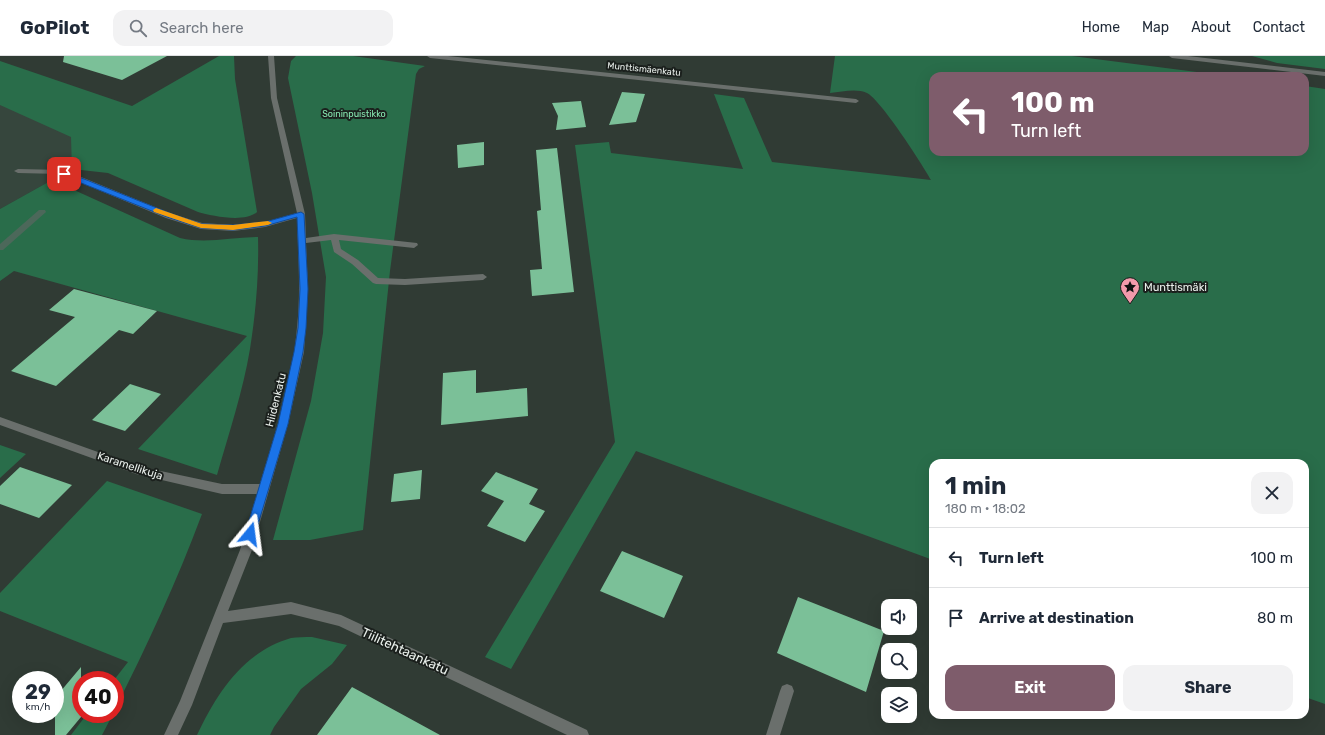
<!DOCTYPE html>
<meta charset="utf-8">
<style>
body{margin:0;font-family:Rubik,sans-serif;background:#f2f2f3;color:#1f2937;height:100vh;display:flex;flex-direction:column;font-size:15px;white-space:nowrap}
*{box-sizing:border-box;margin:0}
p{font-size:13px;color:#747a83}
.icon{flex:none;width:22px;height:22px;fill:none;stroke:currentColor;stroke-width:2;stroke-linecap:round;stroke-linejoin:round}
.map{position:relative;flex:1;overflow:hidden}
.panel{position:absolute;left:929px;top:403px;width:380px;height:260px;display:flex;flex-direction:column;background:#fff;border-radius:12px;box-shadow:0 4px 16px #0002}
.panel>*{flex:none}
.guide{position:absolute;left:929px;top:16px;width:380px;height:84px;border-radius:12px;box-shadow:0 4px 16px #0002;background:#7e5c6b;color:#fff;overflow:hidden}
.tools{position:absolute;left:881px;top:543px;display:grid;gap:8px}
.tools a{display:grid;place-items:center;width:36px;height:36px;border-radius:8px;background:#fff;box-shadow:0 4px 16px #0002;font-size:20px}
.speed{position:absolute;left:12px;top:615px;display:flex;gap:8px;font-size:20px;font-weight:700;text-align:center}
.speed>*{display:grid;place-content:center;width:52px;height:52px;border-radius:50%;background:#fff;box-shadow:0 4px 16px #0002;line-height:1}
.speed small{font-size:10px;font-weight:400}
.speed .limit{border:6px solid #d22;background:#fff;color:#111}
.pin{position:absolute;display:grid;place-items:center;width:34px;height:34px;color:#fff;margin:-17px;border-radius:8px;box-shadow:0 2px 6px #0006}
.me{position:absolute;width:44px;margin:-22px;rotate:16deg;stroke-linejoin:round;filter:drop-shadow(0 0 3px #0008)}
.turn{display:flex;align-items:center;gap:14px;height:84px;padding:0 16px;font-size:18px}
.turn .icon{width:52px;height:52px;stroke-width:2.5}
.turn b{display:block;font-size:28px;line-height:34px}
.round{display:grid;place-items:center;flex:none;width:42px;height:42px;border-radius:12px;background:#f2f2f3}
.overview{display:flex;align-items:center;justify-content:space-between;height:68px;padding:0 16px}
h1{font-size:24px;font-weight:700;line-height:30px}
.cta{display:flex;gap:8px;margin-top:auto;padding:8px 16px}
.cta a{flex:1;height:46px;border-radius:12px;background:#7e5c6b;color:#fff;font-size:16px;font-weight:700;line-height:46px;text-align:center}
.cta a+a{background:#f2f2f3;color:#1f2937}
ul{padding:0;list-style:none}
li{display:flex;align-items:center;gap:12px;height:60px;padding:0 16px;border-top:1px solid #e0e1e3}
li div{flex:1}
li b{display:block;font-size:15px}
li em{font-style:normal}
header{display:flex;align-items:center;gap:24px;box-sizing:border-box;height:56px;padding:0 20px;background:#fff;border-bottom:1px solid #e0e1e3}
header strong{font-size:19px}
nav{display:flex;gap:22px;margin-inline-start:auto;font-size:14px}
.search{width:280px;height:36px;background:#f2f2f3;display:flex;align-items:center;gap:10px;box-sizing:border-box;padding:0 14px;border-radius:12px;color:#747a83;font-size:15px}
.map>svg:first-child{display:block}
.built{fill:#36463d}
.green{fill:#296d4a}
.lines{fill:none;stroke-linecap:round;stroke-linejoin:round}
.stream{fill:#4c685a;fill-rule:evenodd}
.building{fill:#7bc098}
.minor{fill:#6a6f6c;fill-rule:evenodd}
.route{fill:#1a73e8;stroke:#114b97}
.slow{fill:#f59e0b}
.labels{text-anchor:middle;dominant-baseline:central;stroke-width:4;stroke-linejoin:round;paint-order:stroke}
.far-street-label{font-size:9px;fill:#eaf0ec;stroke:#1b201d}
.far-park-label{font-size:9px;fill:#87e9b2;stroke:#1b201d}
.poi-label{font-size:11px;fill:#eaf0ec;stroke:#1b201d;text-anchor:start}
.street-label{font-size:11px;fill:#eaf0ec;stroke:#1b201d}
.near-street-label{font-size:13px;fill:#eaf0ec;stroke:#1b201d}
</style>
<header>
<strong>GoPilot</strong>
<div class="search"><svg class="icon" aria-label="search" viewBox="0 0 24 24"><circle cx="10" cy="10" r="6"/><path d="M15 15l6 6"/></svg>Search here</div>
<nav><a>Home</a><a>Map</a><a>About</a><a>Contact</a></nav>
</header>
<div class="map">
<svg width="1325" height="679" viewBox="0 0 1325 679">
<rect width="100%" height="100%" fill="#303b34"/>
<!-- built -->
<path class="built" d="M0,34L93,73L72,113L0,153Z"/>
<!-- green -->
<path class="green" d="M219,0H234L235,23L257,156C245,167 212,160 198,156L108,117L72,113L71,81L0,49V5L132,50Z
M296,0H353L425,10L419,13L416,18L390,215L363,474L310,484H273L311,345L323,277L326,221L312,137L288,22L291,5Z
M835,0H1072L1228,20H933V96H1305V30L1325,33V648L1305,641V407H933V504L636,395L511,613L485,601L615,386L575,89L609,86L611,97L743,113L714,38L744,42L772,106L931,124C923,109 880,43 867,37C856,32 842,36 830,37Z
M1252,0H1325V13L1277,7Z
M52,124L180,182C206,188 232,181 258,181C259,218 256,255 250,293C243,335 229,377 217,419L138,393L247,280L14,215L0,225V153Z
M0,389L26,398L0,422Z
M107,425L202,458C177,525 147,590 115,653L114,624L128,606L0,555V537Z
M312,581L347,589L332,608L301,633L274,671L270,679H197C217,637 243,596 291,582C297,581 305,581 312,581Z
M87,658H113L102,679H71Z"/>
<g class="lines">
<!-- stream -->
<path class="stream" d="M39,154H45L46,156L3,194H0V188Z"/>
</g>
<!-- building -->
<path class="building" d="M64,0H167L122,24L63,6Z
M622,36L645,38L636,66L609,69Z
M581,45L586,71L556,74L558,60L552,47Z
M484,86V109L458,112L457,89Z
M557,92L574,236L532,240L530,214L542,213L537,155L541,154L536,94Z
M74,233L157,255L133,278L119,274L56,330L11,315L75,261L49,254Z
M476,314V337L527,332L528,360L441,369L443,317Z
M130,328L161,338L125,375L92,364Z
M20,411L72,429L39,462L0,448V430Z
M422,414L420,443L391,446L394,418Z
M496,416L538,433L529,448L545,455L525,486L487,470L504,445L481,435Z
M622,495L683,520L664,562L600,535Z
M798,541L884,575L866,636L777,597Z
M81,611V661L66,679H55V642Z
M352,631L440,679H317Z"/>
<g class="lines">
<!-- minor -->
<path class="minor" d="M268,0H274L277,42L305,158L306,182L334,178L417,187L418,189L414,192L339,184L341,193L358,204L378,222L405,223L483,218L487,221L483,224L405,229L376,228L373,227L352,208L334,196L331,184L306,187L308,233L304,296L288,368L252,494L228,555L291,546L341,559L587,674L589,679H567L339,570L291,558L223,567L192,649L178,679H164L180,645L240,494L257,438H222L136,418L0,369V361L137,410L222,428H260C275,378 293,324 297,271C301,235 298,198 297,162L265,171L233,175L201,173L166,162L60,118L18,117L14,115L18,113L64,114L172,158L202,167L233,169L265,166L297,157L271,42Z
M427,0H448L856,43L859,45L856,47L430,2Z
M1169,0H1188L1325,16V20L1172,2Z
M787,628L792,630L794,635L780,679H766L780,635L782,630Z"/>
</g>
<!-- route -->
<path class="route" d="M64,115L172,158L202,168L233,169L265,166L301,156L304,158L308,233L306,272L303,296L288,368L254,482L250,483L246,482L245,478L278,368L294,296L298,272L300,233L297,161L265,170L233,174L201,172L167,161L61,119V116Z"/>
<!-- slow -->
<path class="slow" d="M156,152L202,168L233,169L268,165L272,167L268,169L233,174L201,172L154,156L153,154Z"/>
<!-- icons -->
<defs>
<g id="sight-pin" transform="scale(1)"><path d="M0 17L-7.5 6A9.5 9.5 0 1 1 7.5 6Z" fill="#f39aab" stroke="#1b201d"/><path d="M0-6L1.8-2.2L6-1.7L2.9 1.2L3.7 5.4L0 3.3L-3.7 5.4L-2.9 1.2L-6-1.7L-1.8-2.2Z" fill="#111"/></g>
</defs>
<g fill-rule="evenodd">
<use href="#sight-pin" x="1130" y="231"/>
</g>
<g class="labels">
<!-- far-street labels -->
<g class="far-street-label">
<text transform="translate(644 13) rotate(6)">Munttismäenkatu</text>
</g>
<!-- far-park labels -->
<g class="far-park-label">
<text x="354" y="58">Soininpuistikko</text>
</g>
<!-- poi labels -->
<g class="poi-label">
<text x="1144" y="231">Munttismäki</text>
</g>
<!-- street labels -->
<g class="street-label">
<text transform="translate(276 344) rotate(-76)">Hiidenkatu</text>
<text transform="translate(130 410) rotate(18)">Karamellikuja</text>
</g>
<!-- near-street labels -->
<g class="near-street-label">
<text transform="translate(405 595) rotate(25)">Tiilitehtaankatu</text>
</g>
</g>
</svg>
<div class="tools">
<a><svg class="icon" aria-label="sound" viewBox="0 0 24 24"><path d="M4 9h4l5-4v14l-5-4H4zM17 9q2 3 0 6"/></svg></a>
<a><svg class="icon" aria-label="search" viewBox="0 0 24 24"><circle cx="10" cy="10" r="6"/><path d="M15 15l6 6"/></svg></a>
<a><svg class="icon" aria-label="layers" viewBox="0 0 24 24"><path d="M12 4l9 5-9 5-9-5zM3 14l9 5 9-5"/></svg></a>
</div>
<div class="speed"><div>29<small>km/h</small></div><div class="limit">40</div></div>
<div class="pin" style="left:64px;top:118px;background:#d93025"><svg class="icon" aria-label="arrive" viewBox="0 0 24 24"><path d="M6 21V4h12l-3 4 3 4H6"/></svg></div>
<svg class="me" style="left:250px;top:478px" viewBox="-20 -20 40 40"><path d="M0-17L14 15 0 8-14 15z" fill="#1a73e8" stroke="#fff" stroke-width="4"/></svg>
<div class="guide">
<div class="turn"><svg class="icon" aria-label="left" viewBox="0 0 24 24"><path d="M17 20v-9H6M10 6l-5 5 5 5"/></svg><div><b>100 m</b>Turn left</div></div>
</div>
<section class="panel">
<div class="overview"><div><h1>1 min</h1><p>180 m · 18:02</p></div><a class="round"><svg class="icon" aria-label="close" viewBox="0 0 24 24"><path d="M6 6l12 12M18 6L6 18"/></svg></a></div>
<ul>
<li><svg class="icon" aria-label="left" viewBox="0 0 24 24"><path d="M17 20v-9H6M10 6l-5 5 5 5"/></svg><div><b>Turn left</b></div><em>100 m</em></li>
<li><svg class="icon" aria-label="arrive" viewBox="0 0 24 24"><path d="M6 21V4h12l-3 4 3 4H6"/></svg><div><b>Arrive at destination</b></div><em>80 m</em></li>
</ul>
<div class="cta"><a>Exit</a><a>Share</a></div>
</section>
</div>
